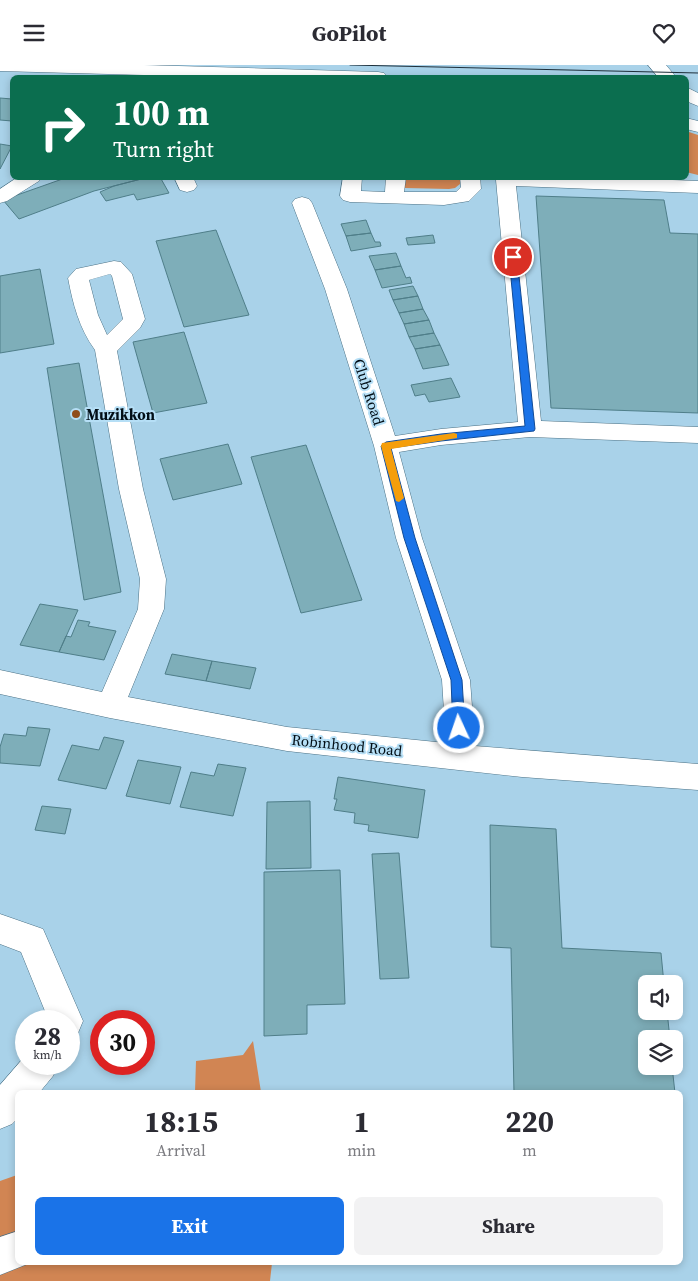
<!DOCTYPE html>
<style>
body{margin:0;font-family:"Source Serif 4",serif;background:#f2f2f3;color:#2b2b33;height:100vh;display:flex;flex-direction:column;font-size:19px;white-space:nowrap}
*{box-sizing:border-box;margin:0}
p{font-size:16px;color:#7c7c81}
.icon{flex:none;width:28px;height:28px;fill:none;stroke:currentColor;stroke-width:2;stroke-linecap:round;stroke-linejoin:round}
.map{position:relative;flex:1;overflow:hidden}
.details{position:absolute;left:15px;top:1025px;width:668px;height:175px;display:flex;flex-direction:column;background:#fff;border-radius:8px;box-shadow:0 2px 8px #0003}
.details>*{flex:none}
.guide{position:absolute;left:10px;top:10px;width:679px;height:105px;border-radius:8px;box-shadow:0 2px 8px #0003;background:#0b6e4f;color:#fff;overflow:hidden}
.buttons{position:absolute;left:638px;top:910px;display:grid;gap:10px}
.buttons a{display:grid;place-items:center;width:45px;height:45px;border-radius:8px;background:#fff;box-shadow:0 2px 8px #0003;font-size:25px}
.speed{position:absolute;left:15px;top:945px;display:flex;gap:10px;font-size:25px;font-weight:700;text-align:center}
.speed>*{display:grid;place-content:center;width:65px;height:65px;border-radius:50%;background:#fff;box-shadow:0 2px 8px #0003;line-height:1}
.speed small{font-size:12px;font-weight:400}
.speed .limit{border:8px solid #d22;background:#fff;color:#111}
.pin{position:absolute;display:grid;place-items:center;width:42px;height:42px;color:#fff;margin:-21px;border:2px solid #fff;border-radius:50%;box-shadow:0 1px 5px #0007}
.me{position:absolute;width:55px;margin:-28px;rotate:357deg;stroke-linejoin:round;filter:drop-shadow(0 0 4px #0008)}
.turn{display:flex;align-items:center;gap:18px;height:105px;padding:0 20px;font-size:22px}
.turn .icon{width:65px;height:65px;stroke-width:2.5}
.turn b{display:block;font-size:35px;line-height:42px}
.eta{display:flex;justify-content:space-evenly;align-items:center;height:85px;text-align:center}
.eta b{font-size:30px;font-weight:700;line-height:35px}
.cta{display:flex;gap:10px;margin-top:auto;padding:10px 20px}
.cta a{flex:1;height:58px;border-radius:8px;background:#1a73e8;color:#fff;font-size:20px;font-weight:700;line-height:58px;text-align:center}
.cta a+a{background:#f2f2f3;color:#2b2b33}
header{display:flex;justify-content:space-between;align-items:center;height:65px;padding:0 20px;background:#fff;font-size:22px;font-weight:700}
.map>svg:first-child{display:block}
.green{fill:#d18553}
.building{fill:#7eaeb9;stroke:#4f7e89}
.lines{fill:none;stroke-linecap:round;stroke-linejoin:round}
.minor-casing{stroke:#4b7185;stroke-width:1}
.major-casing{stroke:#4b7185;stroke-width:1}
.minor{fill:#fff;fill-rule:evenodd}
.major{fill:#fff;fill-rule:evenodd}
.tram{stroke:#1e2f3a;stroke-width:1}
.route{fill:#1a73e8;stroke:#114b97}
.slow{fill:#f59e0b}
.poi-dot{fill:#8f4d1b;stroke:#b6dff6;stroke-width:2}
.labels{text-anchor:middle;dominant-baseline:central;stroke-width:4;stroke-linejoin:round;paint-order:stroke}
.street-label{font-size:15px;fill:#020e16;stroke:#b6dff6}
.poi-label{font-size:15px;font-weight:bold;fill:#020e16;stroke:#b6dff6;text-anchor:start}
</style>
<header><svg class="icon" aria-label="menu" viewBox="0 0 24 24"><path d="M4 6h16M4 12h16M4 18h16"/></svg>GoPilot<svg class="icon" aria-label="heart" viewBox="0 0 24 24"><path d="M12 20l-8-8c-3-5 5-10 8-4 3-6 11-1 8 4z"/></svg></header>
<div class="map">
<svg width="698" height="1216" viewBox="0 0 698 1216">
<rect width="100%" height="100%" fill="#a9d2e9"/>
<!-- green -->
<path class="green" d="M686,66L698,70V110L686,107Z
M400,113H460V119L455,123L449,124L405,123L399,121Z
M253,976L261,1027H195L196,996L243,990Z
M17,1110L18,1198H272L270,1216H0V1116Z"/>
<!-- building -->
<path class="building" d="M0,33L12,34V56L0,55Z
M0,79L12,81L0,104Z
M68,112H149L94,126L19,154L3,135Z
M149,112H160L169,128L137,135L134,129L106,136L100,127L114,121Z
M536,131L664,135L670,168L698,169V348L551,343Z
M366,155L371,168L346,171L341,159Z
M216,165L249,250L184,262L156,176Z
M371,168L375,177H380L381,181L351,186L346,171Z
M433,170L435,178L408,180L406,173Z
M396,188L401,201L375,205L369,191Z
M401,201L406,213L410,212L412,218L382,223L375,205Z
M40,204L54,279L0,288V211Z
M413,221L418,231L393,235L389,225Z
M418,231L423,244L399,248L393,235Z
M423,244L429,255L404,259L399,248Z
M429,255L434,268L409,272L404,259Z
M184,267L207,338L153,348L133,277Z
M434,268L440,280L415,284L409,272Z
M440,280L449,300L423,304L415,284Z
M79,298L121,527L84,535L47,303Z
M451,313L460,332L429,337L425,329L415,331L411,320Z
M228,379L242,419L173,435L160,394Z
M306,380L362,535L301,548L251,392Z
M40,539L78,545L59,587L20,580Z
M78,555L90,557L88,561L116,566L104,595L59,587L66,571L71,572Z
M172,589L212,596L206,616L165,609Z
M212,596L256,603L250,624L206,616Z
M28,662L50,664L40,701L0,698V682L4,669L26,671Z
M104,672L124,676L106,724L58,715L72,680L99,685Z
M138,695L181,702L170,739L126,731Z
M218,699L246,703L233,751L180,742L191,707L214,711Z
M338,712L425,725L418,773L368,766L369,760L354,758L355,748L334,745L337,734H334Z
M310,736L311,803L266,804L267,737Z
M42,741L71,744L65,769L35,765Z
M490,760L556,764L562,883L661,888L664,919H646V946H667L670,974H646V1001H672L675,1028H514L511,883L491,882Z
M399,788L409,913L380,914L372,789Z
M340,805L345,939L307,940V969L264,971V807Z"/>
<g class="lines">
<!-- minor casing -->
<g class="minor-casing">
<path id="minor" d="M18,112H41L39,116L7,136L0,138V124Z
M174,112H193L197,121L194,125L187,127L180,125Z
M343,112H362L361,126L385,127L386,112H406L404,127H456L461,122L460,112H480L481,124L469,136L444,140L350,137L343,135L340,131Z
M498,112H596L698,116V128L516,121L541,356L698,362V378L530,372L441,380L399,387L422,473L470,615L475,681L698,699V725L522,712L287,686L110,653L0,629V605L102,627L138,544L140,514L119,424L95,285C79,263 73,239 68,213L76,204L114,196L121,197L132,209L145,254L140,263L117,286L143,424L166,514L164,544L128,632L287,662L446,678L442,615L396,473L374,381L325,224L292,138L295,134L302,132L309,134L312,138L347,224L395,371L441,364L518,357L496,115ZM110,209L112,211L123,254L107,270L98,250L89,215Z
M0,849L43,864L83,956L78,968L69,972V956H49L21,887L0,879Z
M26,990V999H58L53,1011L39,1028H18V1053L12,1059L0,1064V1020Z
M18,1166V1198H30L0,1210V1172Z"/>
</g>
<!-- major casing -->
<g class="major-casing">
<path id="major" d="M0,0H144L378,7L384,8L387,12H216L0,6Z
M648,0H666L676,12H658Z
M686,22L698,28V41L686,36Z
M686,53L698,56V67L686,64Z"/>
</g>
<!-- minor -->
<use href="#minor" class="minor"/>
<!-- major -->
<use href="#major" class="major"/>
<!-- tram -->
<path class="tram" d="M350,0L698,8"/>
</g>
<!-- route -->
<path class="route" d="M513,189L517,192L535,364L534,366L441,376L391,383L415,473L462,615L465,663L464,667H455L453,663L451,615L404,473L381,381L386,377L441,369L525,361L509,192Z"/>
<!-- slow -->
<path class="slow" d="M454,368L457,369V373L391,384L404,433L399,437L396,436L381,381L382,378Z"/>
<!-- markers -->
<circle class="poi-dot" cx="76" cy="349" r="5"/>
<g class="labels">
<!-- street labels -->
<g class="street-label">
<text transform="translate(369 327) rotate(72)">Club Road</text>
<text transform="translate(347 680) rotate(6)">Robinhood Road</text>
</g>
<!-- poi labels -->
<g class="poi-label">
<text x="86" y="349">Muzikkon</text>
</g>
</g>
</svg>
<div class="buttons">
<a><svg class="icon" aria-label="sound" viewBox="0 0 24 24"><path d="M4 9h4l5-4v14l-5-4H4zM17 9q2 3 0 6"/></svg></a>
<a><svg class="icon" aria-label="layers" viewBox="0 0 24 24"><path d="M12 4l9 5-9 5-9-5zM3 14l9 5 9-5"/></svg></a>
</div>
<div class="speed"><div>28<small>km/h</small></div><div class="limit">30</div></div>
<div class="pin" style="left:513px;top:192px;background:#d93025"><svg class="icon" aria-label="arrive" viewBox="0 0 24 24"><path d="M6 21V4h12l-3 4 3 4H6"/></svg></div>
<svg class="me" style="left:459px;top:663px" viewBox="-20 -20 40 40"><circle r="17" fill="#1a73e8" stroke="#fff" stroke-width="3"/><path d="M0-11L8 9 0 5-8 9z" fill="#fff"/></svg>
<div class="guide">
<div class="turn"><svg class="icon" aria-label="right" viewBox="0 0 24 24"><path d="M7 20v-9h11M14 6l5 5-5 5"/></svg><div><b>100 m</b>Turn right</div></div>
</div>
<section class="details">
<div class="eta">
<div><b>18:15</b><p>Arrival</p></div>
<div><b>1</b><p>min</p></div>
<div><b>220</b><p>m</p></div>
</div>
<div class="cta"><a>Exit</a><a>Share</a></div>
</section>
</div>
